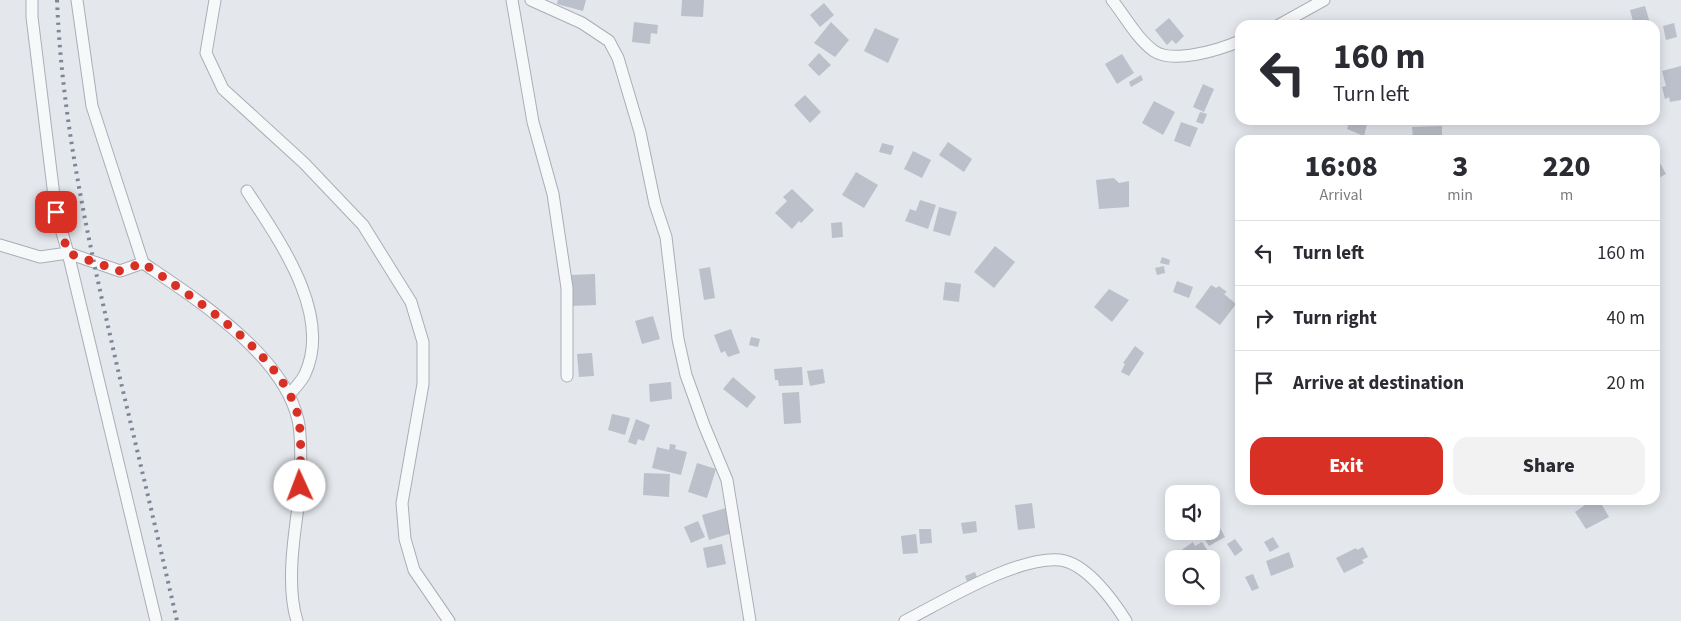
<!DOCTYPE html>
<style>
body{margin:0;font-family:"Source Sans 3",sans-serif;background:#f2f2f3;color:#2b2b33;height:100vh;display:flex;flex-direction:column;font-size:19px;white-space:nowrap}
*{box-sizing:border-box;margin:0}
p{font-size:16px;color:#7c7c81}
.icon{flex:none;width:28px;height:28px;fill:none;stroke:currentColor;stroke-width:2;stroke-linecap:round;stroke-linejoin:round}
.map{position:relative;flex:1;overflow:hidden}
.details{position:absolute;left:1235px;top:135px;width:425px;height:370px;display:flex;flex-direction:column;background:#fff;border-radius:15px;box-shadow:0 2px 12px #0003}
.details>*{flex:none}
.hud{position:absolute;left:1235px;top:20px;width:425px;height:105px;border-radius:15px;box-shadow:0 2px 12px #0003;background:#fff;color:#2b2b33;overflow:hidden}
.fabs{position:absolute;left:1165px;top:485px;display:grid;gap:10px}
.fabs a{display:grid;place-items:center;width:55px;height:55px;border-radius:10px;background:#fff;box-shadow:0 2px 12px #0003;font-size:25px}
.pin{position:absolute;display:grid;place-items:center;width:42px;height:42px;color:#fff;margin:-21px;border-radius:10px;box-shadow:0 2px 8px #0006}
.me{position:absolute;width:55px;margin:-28px;rotate:358deg;stroke-linejoin:round;filter:drop-shadow(0 0 4px #0008)}
.turn{display:flex;align-items:center;gap:18px;height:105px;padding:0 15px;font-size:22px}
.turn .icon{width:65px;height:65px;stroke-width:2.5}
.turn b{display:block;font-size:35px;line-height:42px}
.eta{display:flex;justify-content:space-evenly;align-items:center;height:85px;text-align:center}
.eta b{font-size:30px;font-weight:800;line-height:35px}
.cta{display:flex;gap:10px;margin-top:auto;padding:10px 15px}
.cta a{flex:1;height:58px;border-radius:15px;background:#d93025;color:#fff;font-size:20px;font-weight:800;line-height:58px;text-align:center}
.cta a+a{background:#f2f2f3;color:#2b2b33}
ul{padding:0;list-style:none}
li{display:flex;align-items:center;gap:15px;height:65px;padding:0 15px;border-top:1px solid #e1e1e2}
li div{flex:1}
li b{display:block;font-size:19px}
li em{font-style:normal}
.map>svg:first-child{display:block}
.building{fill:#bbc0ca}
.lines{fill:none;stroke-linecap:round;stroke-linejoin:round}
.street-casing{stroke:#a9aeb7;stroke-width:13}
.street{stroke:#f7f8fa;stroke-width:11}
.rail{stroke:#7d8696;stroke-width:4;stroke-dasharray:2.5 5;stroke-linecap:butt}
.route{stroke:#d93025;stroke-width:9;stroke-dasharray:0 16.2}
</style>
<div class="map">
<svg width="1681" height="621" viewBox="0 0 1681 621">
<rect width="100%" height="100%" fill="#e4e7ec"/>
<!-- building -->
<path class="building" d="M558,0H586L583,11L557,4Z
M682,0H704L703,17L681,16Z
M824,3L834,15L820,27L810,15Z
M1645,6L1650,23L1634,25L1630,10Z
M1169,18L1184,36L1176,44L1172,40L1167,45L1155,30Z
M634,22L658,25L657,34L651,33L650,44L632,42Z
M831,22L849,40L835,57L814,43Z
M1674,23L1677,37L1666,40L1663,26Z
M875,28L899,39L888,63L864,51Z
M819,53L831,65L819,76L808,65Z
M1122,54L1134,73L1117,84L1105,64Z
M1681,66V100L1670,102L1669,97L1665,99L1662,87L1666,86L1662,71Z
M1141,75L1143,80L1131,87L1129,82Z
M1203,84L1214,89L1204,112L1193,107Z
M805,95L821,112L810,123L794,105Z
M1154,101L1175,112L1163,135L1142,123Z
M1200,112L1207,114L1203,124L1196,122Z
M1350,120H1368L1364,136L1347,129Z
M1181,122L1198,128L1190,147L1174,141Z
M1442,126V140H1413L1412,127Z
M948,142L972,159L964,172L939,155Z
M882,143L894,146L891,155L879,152Z
M913,151L931,160L922,178L904,169Z
M1655,154L1666,174L1655,180Z
M856,172L878,185L864,208L842,195Z
M1114,178L1119,183L1129,181V207L1099,209L1096,180Z
M792,189L814,210L801,223L799,221L792,229L775,213L787,201L783,197Z
M920,200L936,205L928,229L905,221L910,209L916,211Z
M939,207L957,212L950,236L933,231Z
M842,222L843,237L832,238L831,223Z
M995,246L1015,262L994,288L974,272Z
M1162,257L1170,260L1169,265L1160,263Z
M1164,266L1165,273L1157,275L1155,268Z
M710,267L715,298L704,300L699,269Z
M595,274L596,305L570,306V275Z
M1177,281L1193,287L1189,298L1173,292Z
M945,282L961,284L959,302L943,300Z
M1211,285L1216,288L1219,286L1227,292L1224,294L1236,304L1220,325L1195,307Z
M1109,289L1129,300L1112,322L1094,307Z
M653,316L660,339L642,344L635,321Z
M731,329L740,353L728,357L725,351L721,353L714,335Z
M751,337L760,339L758,347L749,345Z
M1135,346L1144,353L1129,376L1121,372L1125,364L1123,363Z
M592,353L594,376L579,377L577,354Z
M802,367L803,385L779,386L778,380H775L774,369Z
M823,369L825,383L810,386L807,371Z
M733,377L756,397L747,408L723,389Z
M671,382L672,399L650,402L649,384Z
M799,392L801,423L784,424L782,393Z
M612,414L630,418L625,435L608,430Z
M636,419L650,425L644,441L638,439L636,445L628,442Z
M670,444L676,445L675,449L687,452L681,475L652,468L657,447L669,450Z
M697,463L716,469L707,498L688,492Z
M644,473L670,474L669,497L643,495Z
M1592,500H1599L1609,517L1586,529L1575,512Z
M1032,503L1035,528L1018,530L1015,505Z
M726,508L732,533L709,540L702,515Z
M698,521L705,537L691,543L684,527Z
M976,521L977,532L963,534L961,523Z
M1218,524L1225,537L1209,546L1201,533L1211,531V528Z
M919,529H931L932,543L920,544Z
M916,534L918,553L903,554L901,536Z
M1273,537L1279,547L1270,552L1264,542Z
M1235,539L1243,550L1235,556L1227,544Z
M1193,542L1195,546L1202,542L1213,559H1186L1180,551Z
M722,544L726,564L707,568L703,548Z
M1363,547L1368,557L1362,560L1364,563L1344,573L1336,558L1356,548L1357,550Z
M1289,552L1294,567L1271,576L1266,561Z
M975,572L978,580L968,584L965,576Z
M1253,574L1259,588L1252,591L1245,577Z"/>
<g class="lines">
<!-- street casing -->
<g class="street-casing">
<path id="street" d="M32,0V17L56,212L68,253L156,621
M77,0L92,106L143,263
M215,0L206,53L223,89L304,163L363,225L411,302L423,342V384L402,503L405,539L414,570L449,621
M512,0L533,122L553,194L567,288V376
M531,0L582,23L609,41L618,58L640,132L655,204L666,237L678,339L686,375L704,425L727,480L750,621
M1112,0C1125,16 1137,39 1154,51C1173,64 1219,50 1240,41
M1279,25L1324,0
M247,191C278,239 333,314 305,374C302,381 294,389 289,395
M0,245L40,257L68,253L120,271L143,263C196,299 283,354 298,420C302,437 301,482 299,500C294,536 286,586 297,621
M905,621C944,601 1017,556 1060,560C1086,563 1113,600 1126,621"/>
</g>
<!-- street -->
<use href="#street" class="street"/>
<!-- rail -->
<path class="rail" d="M57,0C62,126 90,248 118,370C138,454 158,537 177,621"/>
</g>
<g class="lines">
<!-- route -->
<path class="route" d="M56,212L68,253L120,271L143,263C193,298 288,357 299,421C302,442 300,465 300,486"/>
</g>
</svg>
<div class="fabs">
<a><svg class="icon" aria-label="sound" viewBox="0 0 24 24"><path d="M4 9h4l5-4v14l-5-4H4zM17 9q2 3 0 6"/></svg></a>
<a><svg class="icon" aria-label="search" viewBox="0 0 24 24"><circle cx="10" cy="10" r="6"/><path d="M15 15l6 6"/></svg></a>
</div>
<div class="pin" style="left:56px;top:212px;background:#d93025"><svg class="icon" aria-label="arrive" viewBox="0 0 24 24"><path d="M6 21V4h12l-3 4 3 4H6"/></svg></div>
<svg class="me" style="left:300px;top:486px" viewBox="-20 -20 40 40"><circle r="19" fill="#fff"/><path d="M0-13L10 11 0 6-10 11z" fill="#d93025"/></svg>
<div class="hud">
<div class="turn"><svg class="icon" aria-label="left" viewBox="0 0 24 24"><path d="M17 20v-9H6M10 6l-5 5 5 5"/></svg><div><b>160 m</b>Turn left</div></div>
</div>
<section class="details">
<div class="eta">
<div><b>16:08</b><p>Arrival</p></div>
<div><b>3</b><p>min</p></div>
<div><b>220</b><p>m</p></div>
</div>
<ul>
<li><svg class="icon" aria-label="left" viewBox="0 0 24 24"><path d="M17 20v-9H6M10 6l-5 5 5 5"/></svg><div><b>Turn left</b></div><em>160 m</em></li>
<li><svg class="icon" aria-label="right" viewBox="0 0 24 24"><path d="M7 20v-9h11M14 6l5 5-5 5"/></svg><div><b>Turn right</b></div><em>40 m</em></li>
<li><svg class="icon" aria-label="arrive" viewBox="0 0 24 24"><path d="M6 21V4h12l-3 4 3 4H6"/></svg><div><b>Arrive at destination</b></div><em>20 m</em></li>
</ul>
<div class="cta"><a>Exit</a><a>Share</a></div>
</section>
</div>
